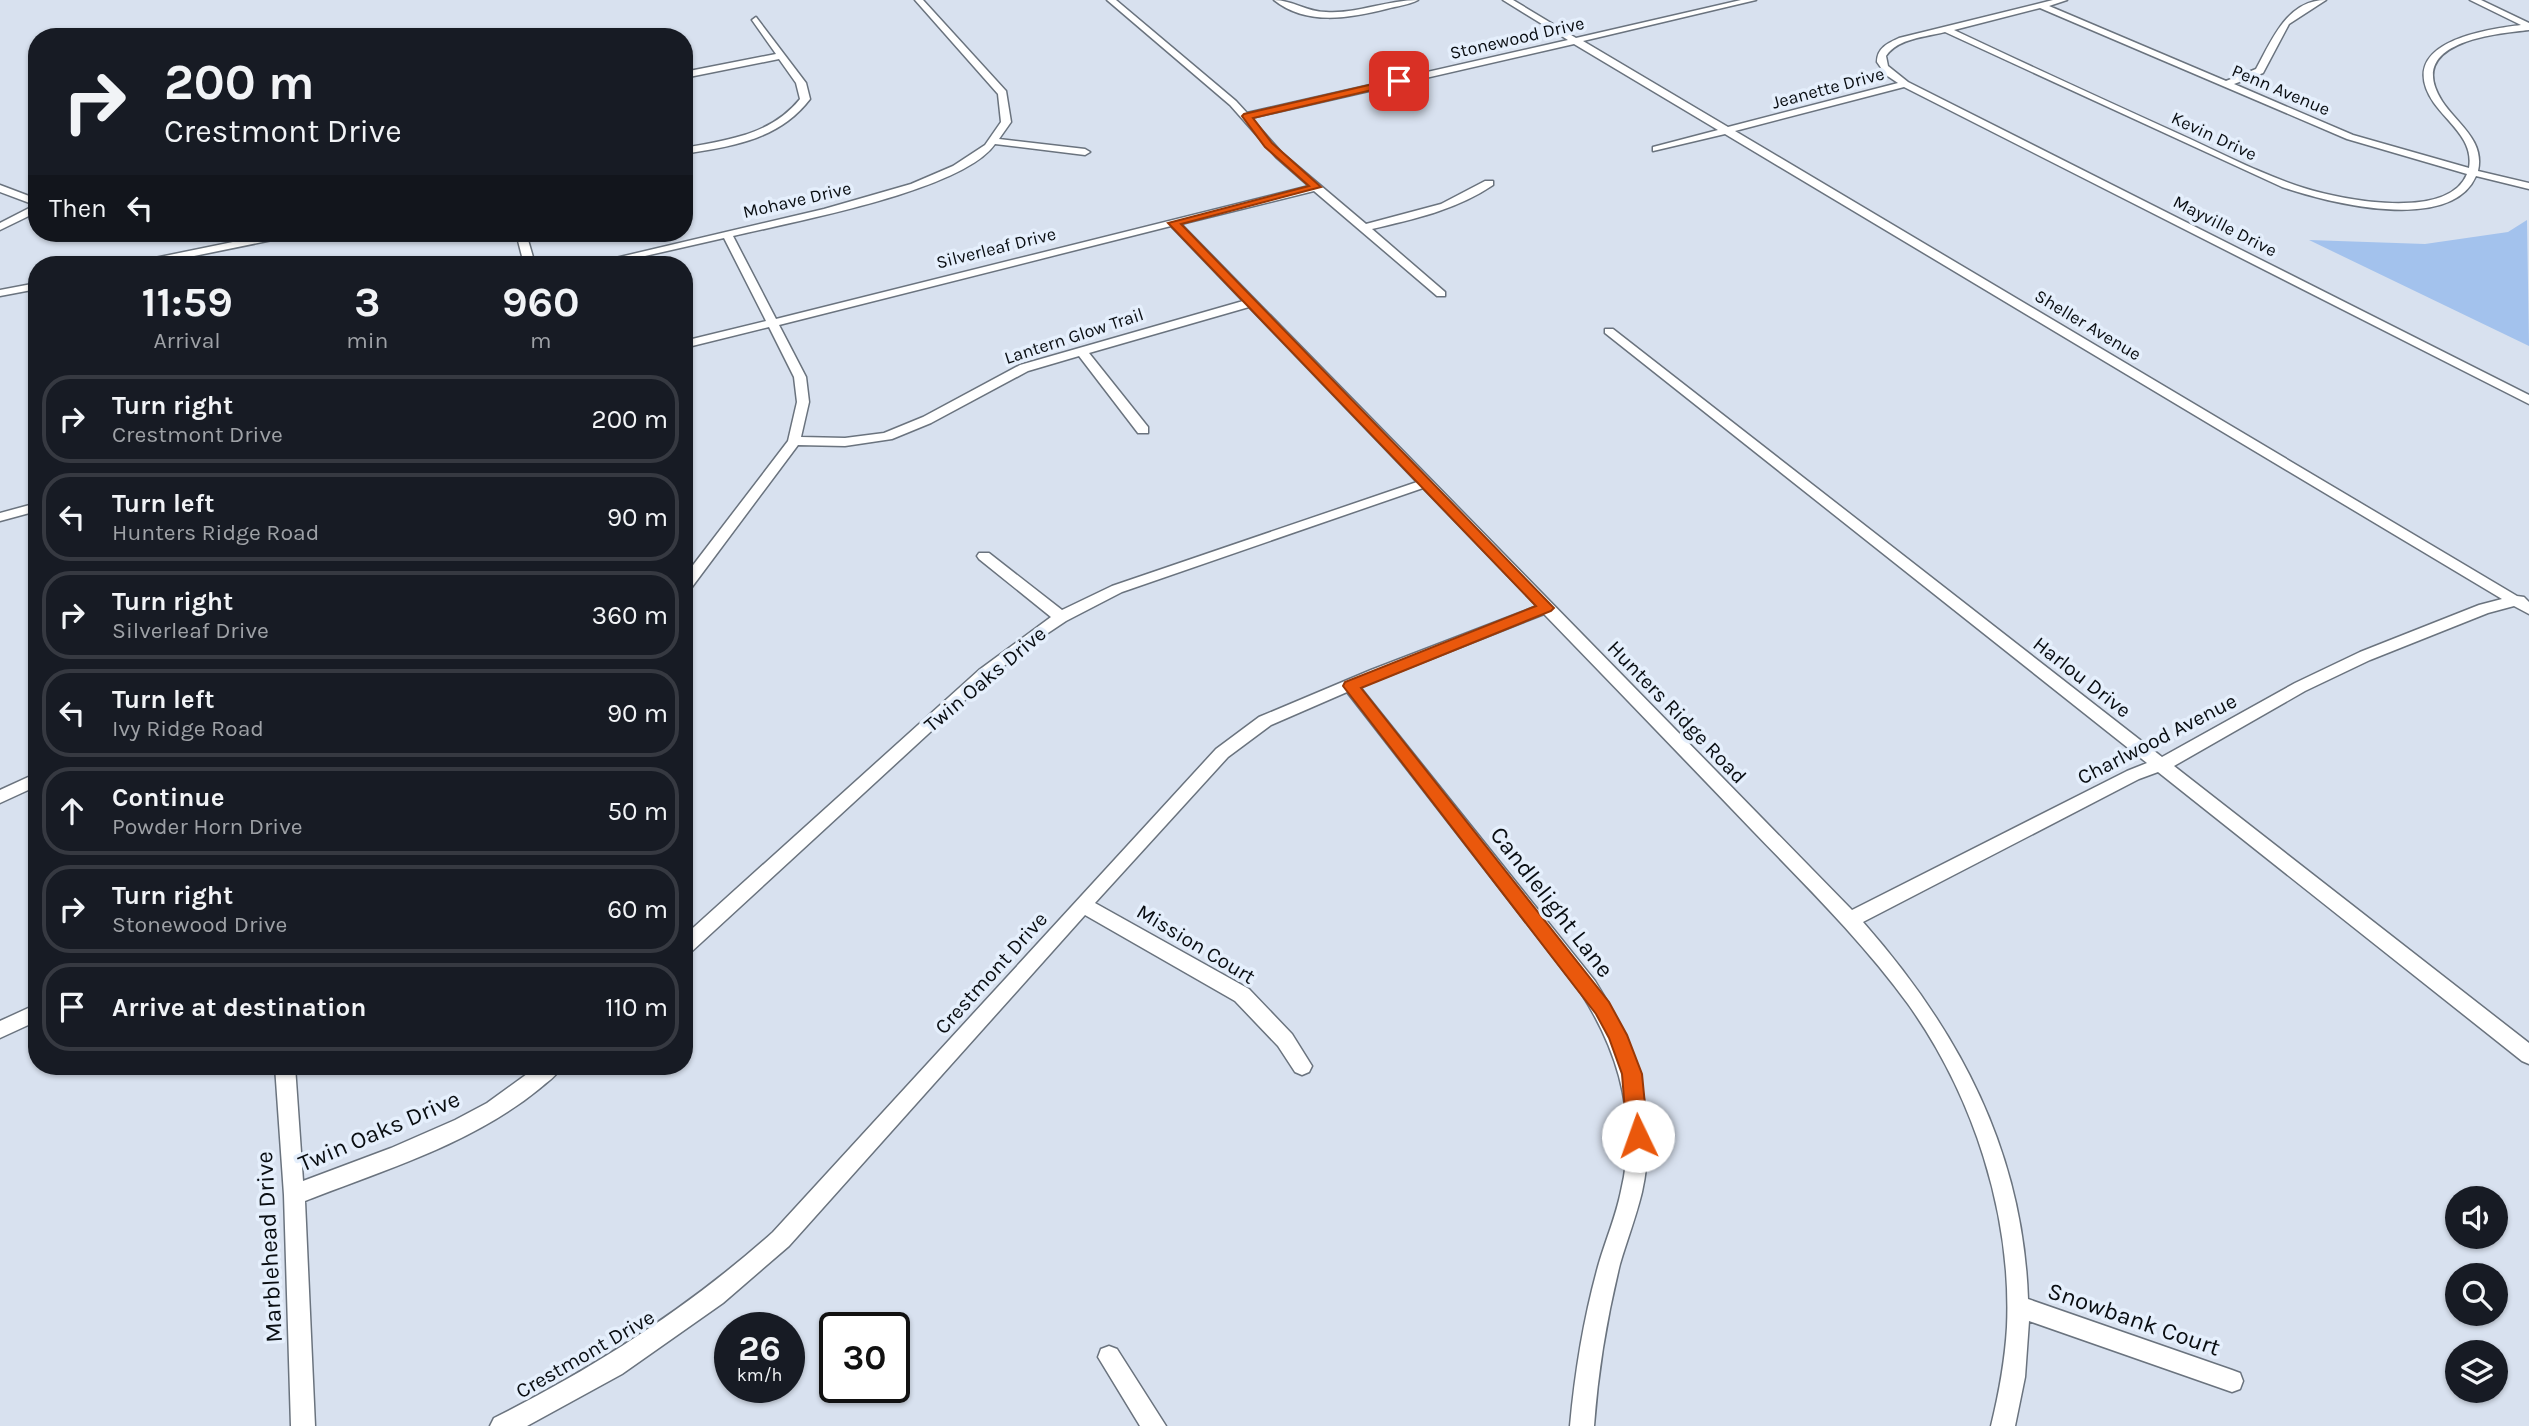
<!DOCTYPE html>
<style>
body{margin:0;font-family:Karla,sans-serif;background:#20242c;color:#f1f3f6;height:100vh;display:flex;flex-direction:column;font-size:26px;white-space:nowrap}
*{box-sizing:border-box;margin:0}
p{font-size:23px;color:#9ea1a6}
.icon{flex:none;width:38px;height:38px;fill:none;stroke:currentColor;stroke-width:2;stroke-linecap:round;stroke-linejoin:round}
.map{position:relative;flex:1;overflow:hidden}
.side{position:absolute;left:28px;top:256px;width:665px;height:819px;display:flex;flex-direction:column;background:#171b24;border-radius:28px;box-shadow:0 2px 5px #0004}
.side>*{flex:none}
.top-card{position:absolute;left:28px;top:28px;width:665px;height:214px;border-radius:28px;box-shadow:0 2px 5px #0004;background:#171b24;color:#f1f3f6;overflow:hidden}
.controls{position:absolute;left:2445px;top:1186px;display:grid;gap:14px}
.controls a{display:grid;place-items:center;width:63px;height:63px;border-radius:50%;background:#171b24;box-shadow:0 2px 5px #0004;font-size:35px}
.speed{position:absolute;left:714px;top:1312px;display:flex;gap:14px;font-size:35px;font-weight:700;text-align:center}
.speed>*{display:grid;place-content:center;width:91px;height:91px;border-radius:50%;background:#171b24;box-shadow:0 2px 5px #0004;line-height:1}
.speed small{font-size:18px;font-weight:400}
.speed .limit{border:4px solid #111;border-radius:10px;background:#fff;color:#111}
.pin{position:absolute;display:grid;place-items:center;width:60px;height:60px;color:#fff;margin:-30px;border-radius:14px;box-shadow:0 4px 10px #0006}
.me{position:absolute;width:77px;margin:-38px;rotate:357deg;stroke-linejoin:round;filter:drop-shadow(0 0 5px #0008)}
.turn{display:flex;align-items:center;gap:24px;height:147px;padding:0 21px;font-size:32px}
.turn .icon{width:91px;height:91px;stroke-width:2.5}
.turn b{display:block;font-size:49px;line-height:60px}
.then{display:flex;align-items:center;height:66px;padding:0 21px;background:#0003;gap:14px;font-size:26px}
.eta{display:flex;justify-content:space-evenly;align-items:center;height:119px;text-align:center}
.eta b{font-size:42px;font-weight:700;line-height:49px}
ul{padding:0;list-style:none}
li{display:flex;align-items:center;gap:21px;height:88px;margin:0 14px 10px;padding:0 7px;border:4px solid #363941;border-radius:28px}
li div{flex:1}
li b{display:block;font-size:26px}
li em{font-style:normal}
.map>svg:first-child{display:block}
.green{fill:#a3c2ed}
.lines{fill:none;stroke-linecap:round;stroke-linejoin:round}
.minor-casing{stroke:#6a737e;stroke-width:3}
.minor{fill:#fff;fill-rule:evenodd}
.route{fill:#ea580c;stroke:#983908;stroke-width:2}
.labels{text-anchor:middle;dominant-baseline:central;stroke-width:7;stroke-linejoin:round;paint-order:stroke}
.far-street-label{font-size:18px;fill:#090d11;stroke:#e5effc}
.street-label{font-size:21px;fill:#090d11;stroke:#e5effc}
.near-street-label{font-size:24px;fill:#090d11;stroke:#e5effc}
</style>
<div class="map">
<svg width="2529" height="1426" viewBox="0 0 2529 1426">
<rect width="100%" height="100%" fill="#d8e1ef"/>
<!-- green -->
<path class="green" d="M2527,220L2529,346L2309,240L2425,244L2508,232Z"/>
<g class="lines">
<!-- minor casing -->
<g class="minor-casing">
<path id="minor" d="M915,0H923L1006,91L1011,122L999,139L1085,149L1090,152L1085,155L995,144C963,191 791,222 733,236L776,319L1309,186L1276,157L1230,105L1107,0H1116L1236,101L1247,113L1568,40L1503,0H1513L1576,38L1741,0H1756L1583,41L1728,127L1898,83L1886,75L1877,62C1877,48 1888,43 1899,38L2053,0H2067L2049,6L2226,81L2256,69C2272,40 2287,0 2326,0L2289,24L2263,73L2234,84L2353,135L2469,168C2474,140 2449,124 2434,103C2394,44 2480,30 2521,25L2470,0H2481L2529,23V30C2491,34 2405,43 2442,101C2457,124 2485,140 2478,171L2529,183V189L2476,176C2451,234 2328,203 2282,187L1945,32C1926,37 1898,38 1886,56L1888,66L1908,82L2529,395V404L1904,87L1735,131L2517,596L2524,597L2529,602V614L2514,606L2488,613L2370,660L2305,691L2174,766L2529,1043V1064L2522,1061L2158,772L2139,779L1863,922C1959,1031 2023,1151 2028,1299L2232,1370L2240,1373L2243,1381L2240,1389L2232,1392L2029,1321L2025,1377L2015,1426H1991C1999,1393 2005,1361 2007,1327C2012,1214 1973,1095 1908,1004C1862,941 1807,887 1753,831C1684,759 1614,686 1544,614L1360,687L1595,981C1636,1045 1659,1116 1642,1192C1636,1217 1627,1240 1620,1264C1607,1317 1598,1371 1594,1426H1570C1575,1371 1584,1316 1599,1263C1606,1239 1616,1216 1621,1191C1638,1120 1620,1054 1581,993L1347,692L1271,725L1228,757L1095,903L1249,989L1292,1034L1312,1066L1309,1072L1302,1075L1295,1072L1278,1046L1235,1001L1085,915L789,1246L723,1303L622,1374L527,1426H490L494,1418C596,1367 688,1308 773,1232L1216,749L1259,717L1371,670L1537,606L1423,488L1122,592L1066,621L1030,645L989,678L690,953L684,956V936L979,670L1051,617L979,559L977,556L979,553H989L1062,610L1112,586L1417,482L1249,307L1089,353L1148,427V433H1138L1079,356L1028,371L931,423L892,439L845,446L798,445L689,591L684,593V577L788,441L797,402L794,377L769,327L684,348V341L766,321L724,238L610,264H590L824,209L911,184L953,166L985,145L1001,122L998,94ZM2040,8L2347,139L2467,174C2448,221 2342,200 2304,188C2260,174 2219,152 2177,133C2102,99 2028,65 1954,30ZM1574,44L1718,130L1653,147V151L1725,134L2502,599L2479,605L2360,652L2295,683L2162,757L1613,329H1605V333L2147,763L2127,771L1852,910L1181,224L1314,191L1437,296H1445V292L1372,229C1414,219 1456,210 1493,185V181H1485L1441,204L1366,224L1282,153L1251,118ZM1171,226L1243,301L1020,365L923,417L884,433L845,438L801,437L809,402L806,377L779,325Z
M1274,0C1292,0 1307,12 1326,12C1358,14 1387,0 1418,0C1409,5 1397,6 1386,9C1350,18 1306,26 1274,0Z
M756,17L806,83L810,99C779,140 732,146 684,154V148C728,140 771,135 800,99L796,83L779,59L684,78V72L776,54L752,20Z
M0,185L37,199V212L0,230V223L35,205L0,192Z
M277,233H297L292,236L155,264H134L140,261Z
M516,233H526L535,264H524Z
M37,283V289L0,296V290Z
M37,503V511L0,521V513Z
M37,773V786L0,803V790Z
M37,1004V1021L0,1038V1021Z
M275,1066H295L303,1181L391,1148L455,1120L487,1103L538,1066H562C557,1076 547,1082 539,1089C472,1144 384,1170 305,1201L315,1426H291L284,1195Z
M1109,1346L1117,1349L1166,1426H1140L1098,1357L1101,1349Z"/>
</g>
<!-- minor -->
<use href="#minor" class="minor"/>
</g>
<!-- route -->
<path class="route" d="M1399,78L1403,81L1402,83L1253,118L1272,143L1321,187L1181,224L1554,608L1551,611L1361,688L1609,1002L1627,1035L1642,1074L1648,1136L1645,1143L1638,1146L1630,1143L1627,1136L1622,1074L1609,1038L1596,1014L1343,686L1345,682L1536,606L1168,223L1309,186L1265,147L1242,116L1244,114Z"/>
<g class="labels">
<!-- far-street labels -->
<g class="far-street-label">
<text transform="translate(1517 38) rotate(-13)">Stonewood Drive</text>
<text transform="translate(1828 88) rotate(-15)">Jeanette Drive</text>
<text transform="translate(2281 90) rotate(23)">Penn Avenue</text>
<text transform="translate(2214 136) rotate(25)">Kevin Drive</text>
<text transform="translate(797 200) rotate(-13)">Mohave Drive</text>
<text transform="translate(2225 226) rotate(27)">Mayville Drive</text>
<text transform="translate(996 248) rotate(-14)">Silverleaf Drive</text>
<text transform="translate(2088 325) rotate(31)">Sheller Avenue</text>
<text transform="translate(1074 336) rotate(-18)">Lantern Glow Trail</text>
</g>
<!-- street labels -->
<g class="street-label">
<text transform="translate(2082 677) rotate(38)">Harlou Drive</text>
<text transform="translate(985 679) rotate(-40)">Twin Oaks Drive</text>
<text transform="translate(1677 712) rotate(46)">Hunters Ridge Road</text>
<text transform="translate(2157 739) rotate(-27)">Charlwood Avenue</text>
<text transform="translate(1196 944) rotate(31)">Mission Court</text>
<text transform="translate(991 973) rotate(-48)">Crestmont Drive</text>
<text transform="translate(585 1354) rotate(-30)">Crestmont Drive</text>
</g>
<!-- near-street labels -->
<g class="near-street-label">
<text transform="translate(1552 902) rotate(52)">Candlelight Lane</text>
<text transform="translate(379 1131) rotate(-23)">Twin Oaks Drive</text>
<text transform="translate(269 1247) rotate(-93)">Marblehead Drive</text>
<text transform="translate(2134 1319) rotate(19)">Snowbank Court</text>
</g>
</g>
</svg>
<div class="controls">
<a><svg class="icon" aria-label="sound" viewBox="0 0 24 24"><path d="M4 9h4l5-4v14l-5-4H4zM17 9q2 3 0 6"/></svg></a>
<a><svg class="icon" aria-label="search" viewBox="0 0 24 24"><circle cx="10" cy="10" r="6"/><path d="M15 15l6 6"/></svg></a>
<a><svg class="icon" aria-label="layers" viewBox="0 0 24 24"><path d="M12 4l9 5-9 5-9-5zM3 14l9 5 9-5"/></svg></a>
</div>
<div class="speed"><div>26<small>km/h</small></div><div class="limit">30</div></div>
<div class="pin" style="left:1399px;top:81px;background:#d93025"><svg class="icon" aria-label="arrive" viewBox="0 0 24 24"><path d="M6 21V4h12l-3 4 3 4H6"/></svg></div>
<svg class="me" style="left:1638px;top:1136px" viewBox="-20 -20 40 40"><circle r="19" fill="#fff"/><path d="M0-13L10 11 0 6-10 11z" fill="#ea580c"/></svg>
<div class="top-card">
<div class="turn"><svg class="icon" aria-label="right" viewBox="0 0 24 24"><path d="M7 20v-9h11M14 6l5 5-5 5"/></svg><div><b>200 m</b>Crestmont Drive</div></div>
<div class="then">Then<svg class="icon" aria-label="left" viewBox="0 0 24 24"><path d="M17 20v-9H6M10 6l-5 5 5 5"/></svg></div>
</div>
<section class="side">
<div class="eta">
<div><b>11:59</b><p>Arrival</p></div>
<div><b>3</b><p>min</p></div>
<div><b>960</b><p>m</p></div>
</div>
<ul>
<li><svg class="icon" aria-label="right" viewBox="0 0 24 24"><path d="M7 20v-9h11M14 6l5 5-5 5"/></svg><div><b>Turn right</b><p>Crestmont Drive</p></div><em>200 m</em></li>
<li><svg class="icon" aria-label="left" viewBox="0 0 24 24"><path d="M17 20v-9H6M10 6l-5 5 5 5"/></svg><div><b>Turn left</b><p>Hunters Ridge Road</p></div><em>90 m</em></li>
<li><svg class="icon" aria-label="right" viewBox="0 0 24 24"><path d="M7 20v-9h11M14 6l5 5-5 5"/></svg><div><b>Turn right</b><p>Silverleaf Drive</p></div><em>360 m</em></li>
<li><svg class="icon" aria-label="left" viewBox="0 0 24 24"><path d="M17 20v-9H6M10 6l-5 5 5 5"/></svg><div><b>Turn left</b><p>Ivy Ridge Road</p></div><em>90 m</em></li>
<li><svg class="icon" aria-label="ahead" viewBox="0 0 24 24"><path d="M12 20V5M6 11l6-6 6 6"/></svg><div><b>Continue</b><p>Powder Horn Drive</p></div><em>50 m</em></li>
<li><svg class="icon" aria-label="right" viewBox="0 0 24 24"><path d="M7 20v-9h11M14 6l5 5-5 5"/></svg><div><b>Turn right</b><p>Stonewood Drive</p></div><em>60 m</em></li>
<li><svg class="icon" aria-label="arrive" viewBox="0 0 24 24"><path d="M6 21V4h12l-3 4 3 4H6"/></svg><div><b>Arrive at destination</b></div><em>110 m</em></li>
</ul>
</section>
</div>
